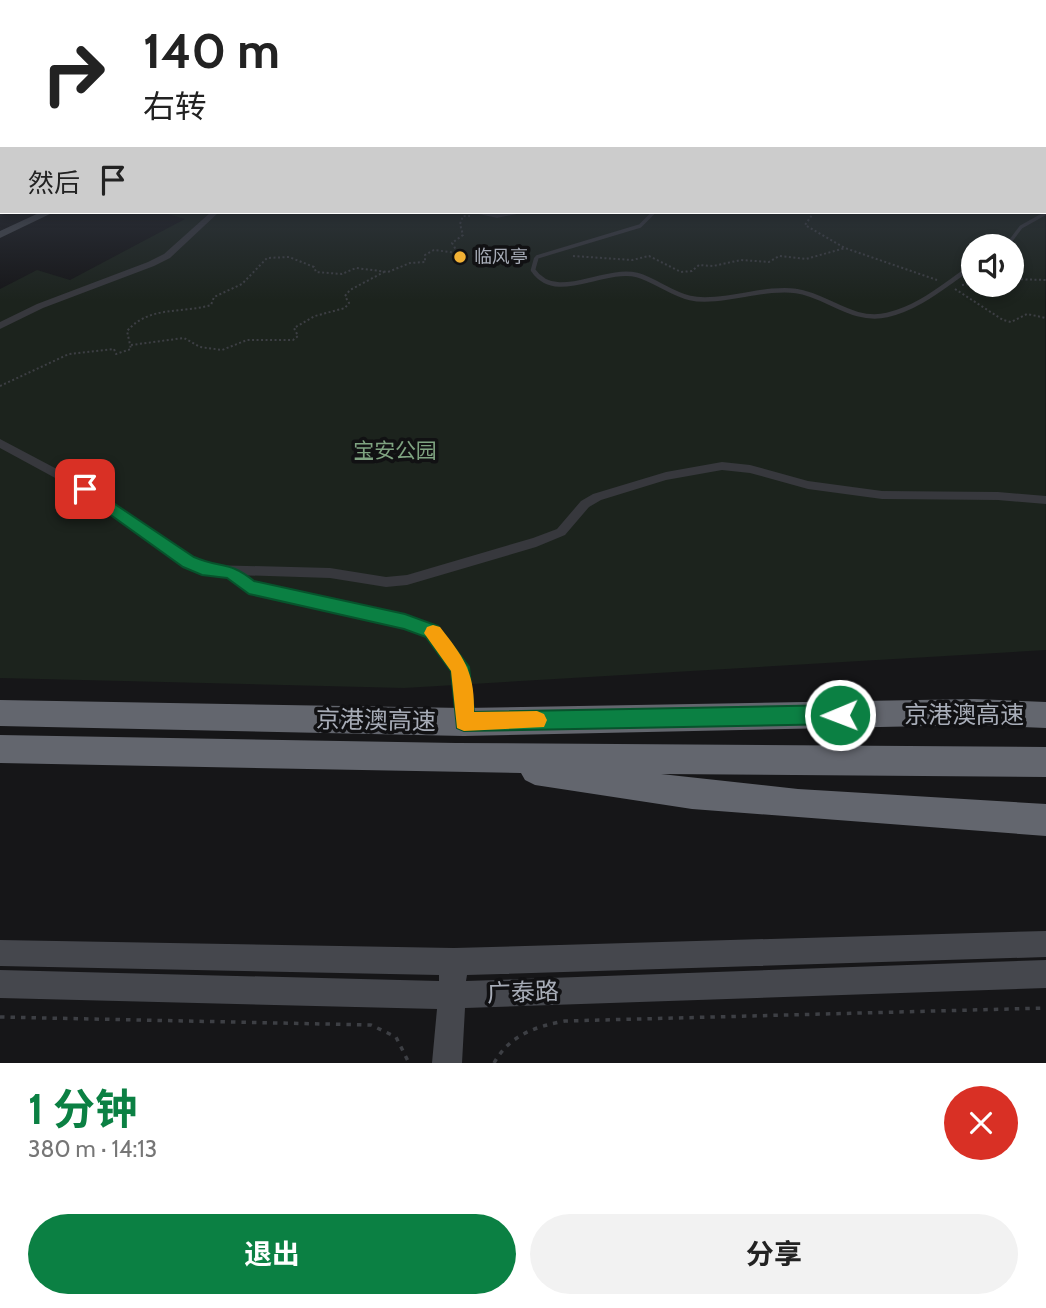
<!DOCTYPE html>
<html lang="zh">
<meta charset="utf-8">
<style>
body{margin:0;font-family:Cabin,"Noto Sans SC",sans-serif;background:#f2f2f2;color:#222;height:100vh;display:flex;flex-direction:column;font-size:26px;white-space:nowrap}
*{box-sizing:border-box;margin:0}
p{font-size:23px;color:#767676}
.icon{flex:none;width:38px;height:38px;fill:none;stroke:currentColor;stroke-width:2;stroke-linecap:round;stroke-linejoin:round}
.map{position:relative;height:1063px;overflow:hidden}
.details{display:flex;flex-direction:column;background:#fff;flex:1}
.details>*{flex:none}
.guide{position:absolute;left:0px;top:0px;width:1046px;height:214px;box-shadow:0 4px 10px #0003;background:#fff;color:#222;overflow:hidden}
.buttons{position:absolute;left:961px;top:234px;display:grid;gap:14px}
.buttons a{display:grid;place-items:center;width:63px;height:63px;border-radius:50%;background:#fff;box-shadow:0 4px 10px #0003;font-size:35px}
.pin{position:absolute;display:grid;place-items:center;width:60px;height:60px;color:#fff;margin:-30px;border-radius:14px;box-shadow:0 4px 10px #0006}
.me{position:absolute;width:77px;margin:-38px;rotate:269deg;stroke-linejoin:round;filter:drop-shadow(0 0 5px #0008)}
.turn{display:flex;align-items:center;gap:24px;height:147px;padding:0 28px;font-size:32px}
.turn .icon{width:91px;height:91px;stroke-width:2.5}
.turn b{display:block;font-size:49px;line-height:60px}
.then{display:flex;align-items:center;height:66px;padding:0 28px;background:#0003;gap:14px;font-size:26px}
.round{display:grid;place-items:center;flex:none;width:74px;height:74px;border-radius:37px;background:#f2f2f2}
.summary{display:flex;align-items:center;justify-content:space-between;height:119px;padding:0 28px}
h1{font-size:42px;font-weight:700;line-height:52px;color:#0b8043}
.action{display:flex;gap:14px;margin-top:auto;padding:14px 28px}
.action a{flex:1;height:80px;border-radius:42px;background:#0b8043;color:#fff;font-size:28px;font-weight:700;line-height:80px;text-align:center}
.action a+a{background:#f2f2f2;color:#222}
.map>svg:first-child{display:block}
.green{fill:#1c231d;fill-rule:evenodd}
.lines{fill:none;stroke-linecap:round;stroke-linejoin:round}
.path-far1{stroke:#3d3f44;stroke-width:2;stroke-dasharray:2 2.5;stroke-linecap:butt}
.path{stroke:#3d3f44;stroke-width:3.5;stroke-dasharray:4.5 6;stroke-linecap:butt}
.lane-far2{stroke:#37383d;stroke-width:3.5}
.lane-far1{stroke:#37383d;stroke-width:4.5}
.lane{stroke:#37383d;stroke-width:7}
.street{fill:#37383d;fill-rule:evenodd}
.secondary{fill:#45474d;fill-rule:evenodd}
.highway{fill:#63666e;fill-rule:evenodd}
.shaded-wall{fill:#212124}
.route{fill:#0b8043;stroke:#07532c;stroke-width:2}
.slow{fill:#f59e0b}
.poi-dot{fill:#f2b134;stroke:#111113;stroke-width:2.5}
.labels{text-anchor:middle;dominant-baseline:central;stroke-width:7;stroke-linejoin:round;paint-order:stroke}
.far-poi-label{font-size:18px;fill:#a8adb8;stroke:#111113;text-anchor:start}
.park-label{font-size:21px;fill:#7fa381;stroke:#111113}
.near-street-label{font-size:24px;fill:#a8adb8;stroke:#111113}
</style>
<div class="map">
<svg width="1046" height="1063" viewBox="0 0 1046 1063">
<rect width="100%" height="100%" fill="#161618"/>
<!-- green -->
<path class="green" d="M1045,152L1046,650L404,688L0,678V289L37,270L70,280L185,219L161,212H1045ZM973,247H1012V285H973Z"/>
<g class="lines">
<!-- path-far1 -->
<path class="path-far1" d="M810,212L812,215L805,225L845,248L937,280
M472,256L527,258
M573,256L632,260L649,256L681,272L692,271L699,265L713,266L741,260L769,262L779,256L806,259L845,248
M1012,279L1046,280
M962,285L973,284
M955,289L1003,320L1011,322L1027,314L1046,318
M131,345L184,338L200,347L222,350L247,340H293L298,336L294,328L315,316L345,308L349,303L345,296L350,290L384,272
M0,386L69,354L114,349L116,354L131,349L127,331C150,305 181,314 211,305L214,297L242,284L267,258L289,257L314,267L316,272L342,274L356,268L388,272L410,263L425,262V255L434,250L458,253L452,243L463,235L460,224L463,216H470"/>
<!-- path -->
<path class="path" d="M0,1017L371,1025L396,1037L409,1063
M494,1063C510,1035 534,1027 565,1021L1046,1008"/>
<!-- lane-far2 -->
<path class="lane-far2" d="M0,194L2,192
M478,212L497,216L518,212
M1006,247L1021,227L1046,213
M536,260L537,257L640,226L654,212"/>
<!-- lane-far1 -->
<path class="lane-far1" d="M536,259L533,270C556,304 602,267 637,275C655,280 672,294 690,298C718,305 766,286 796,291C827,295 852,323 887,315C921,307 944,285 973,266"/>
<!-- lane -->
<path class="lane" d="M231,572L249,587L405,622L432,632L460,667L464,681V715"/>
<!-- street -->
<path class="street" d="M0,197H2V201H0Z
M211,212H219L170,258L154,266L43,308L0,329V322L37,304L148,262L164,254Z
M0,439L89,486L193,558L209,565L330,568L386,577L407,575L533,538L557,529L581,501L593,494L666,472L722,462L750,465L808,481L882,491L998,492L1046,496V504L998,500L882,499L808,489L750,473L722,470L666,480L601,500L589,507L565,535L536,547L407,585L386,587L330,578L203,574L185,566L81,492L0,448Z"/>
<!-- secondary -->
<path class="secondary" d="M41,212H54L0,238V231Z
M1046,931V957L467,975L466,981L1046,960V988L465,1008L462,1063H432L437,1009L0,998V970L439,981V975L0,966V940L454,948Z"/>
<!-- highway -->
<path class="highway" d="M974,699L1046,702V728L974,725L464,736L0,726V700L464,708Z
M0,735L456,743L1046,747V777L661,774L798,789L1046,804V836L692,809L535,785L525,780L521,773L0,763Z"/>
</g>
<!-- shaded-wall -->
<path class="shaded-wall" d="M0,206L2,209V212H4L5,214L0,216Z"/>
<!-- sky -->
<linearGradient id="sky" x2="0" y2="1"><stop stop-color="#0c0c0d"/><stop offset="0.5" stop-color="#363c48"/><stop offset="1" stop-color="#363c48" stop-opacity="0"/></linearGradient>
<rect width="1046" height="301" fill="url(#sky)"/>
<!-- route -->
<path class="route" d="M85,484L194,557C222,569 228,560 254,581L405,614L438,626L469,667L474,712L840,705L847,708L850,715L847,721L840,724L464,731L457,728L451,671L426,637L404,629L249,594L227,578L202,575L183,567L80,493L78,489Z"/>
<!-- slow -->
<path class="slow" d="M433,625L440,627C464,658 475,672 474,712L537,711L544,714L547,720L544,727L464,731L457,728L451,671L424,633L427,627Z"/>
<!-- markers -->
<circle class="poi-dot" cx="460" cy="257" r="7"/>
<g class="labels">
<!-- far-poi labels -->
<g class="far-poi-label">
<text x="474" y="257">临风亭</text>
</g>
<!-- park labels -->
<g class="park-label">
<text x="395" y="450">宝安公园</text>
</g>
<!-- near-street labels -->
<g class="near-street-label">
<text x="964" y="714">京港澳高速</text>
<text transform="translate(376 720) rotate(1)">京港澳高速</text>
<text transform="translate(523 992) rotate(-2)">广泰路</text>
</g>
</g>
</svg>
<div class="buttons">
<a><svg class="icon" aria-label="sound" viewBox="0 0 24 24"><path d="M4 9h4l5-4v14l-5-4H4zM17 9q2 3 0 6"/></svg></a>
</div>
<div class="pin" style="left:85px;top:489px;background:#d93025"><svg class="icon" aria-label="arrive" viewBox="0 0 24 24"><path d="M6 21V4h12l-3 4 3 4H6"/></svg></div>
<svg class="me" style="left:840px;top:715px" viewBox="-20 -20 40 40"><circle r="17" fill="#0b8043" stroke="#fff" stroke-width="3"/><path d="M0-11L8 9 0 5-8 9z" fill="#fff"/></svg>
<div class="guide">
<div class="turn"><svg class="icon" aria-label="right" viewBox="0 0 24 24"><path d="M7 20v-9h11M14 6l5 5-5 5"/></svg><div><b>140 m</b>右转</div></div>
<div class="then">然后<svg class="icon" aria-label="arrive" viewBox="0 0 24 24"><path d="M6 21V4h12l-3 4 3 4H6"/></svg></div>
</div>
</div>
<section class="details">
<div class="summary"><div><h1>1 分钟</h1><p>380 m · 14:13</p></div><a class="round" style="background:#d93025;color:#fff"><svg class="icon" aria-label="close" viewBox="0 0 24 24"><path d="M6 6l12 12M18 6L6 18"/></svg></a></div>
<div class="action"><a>退出</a><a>分享</a></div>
</section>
